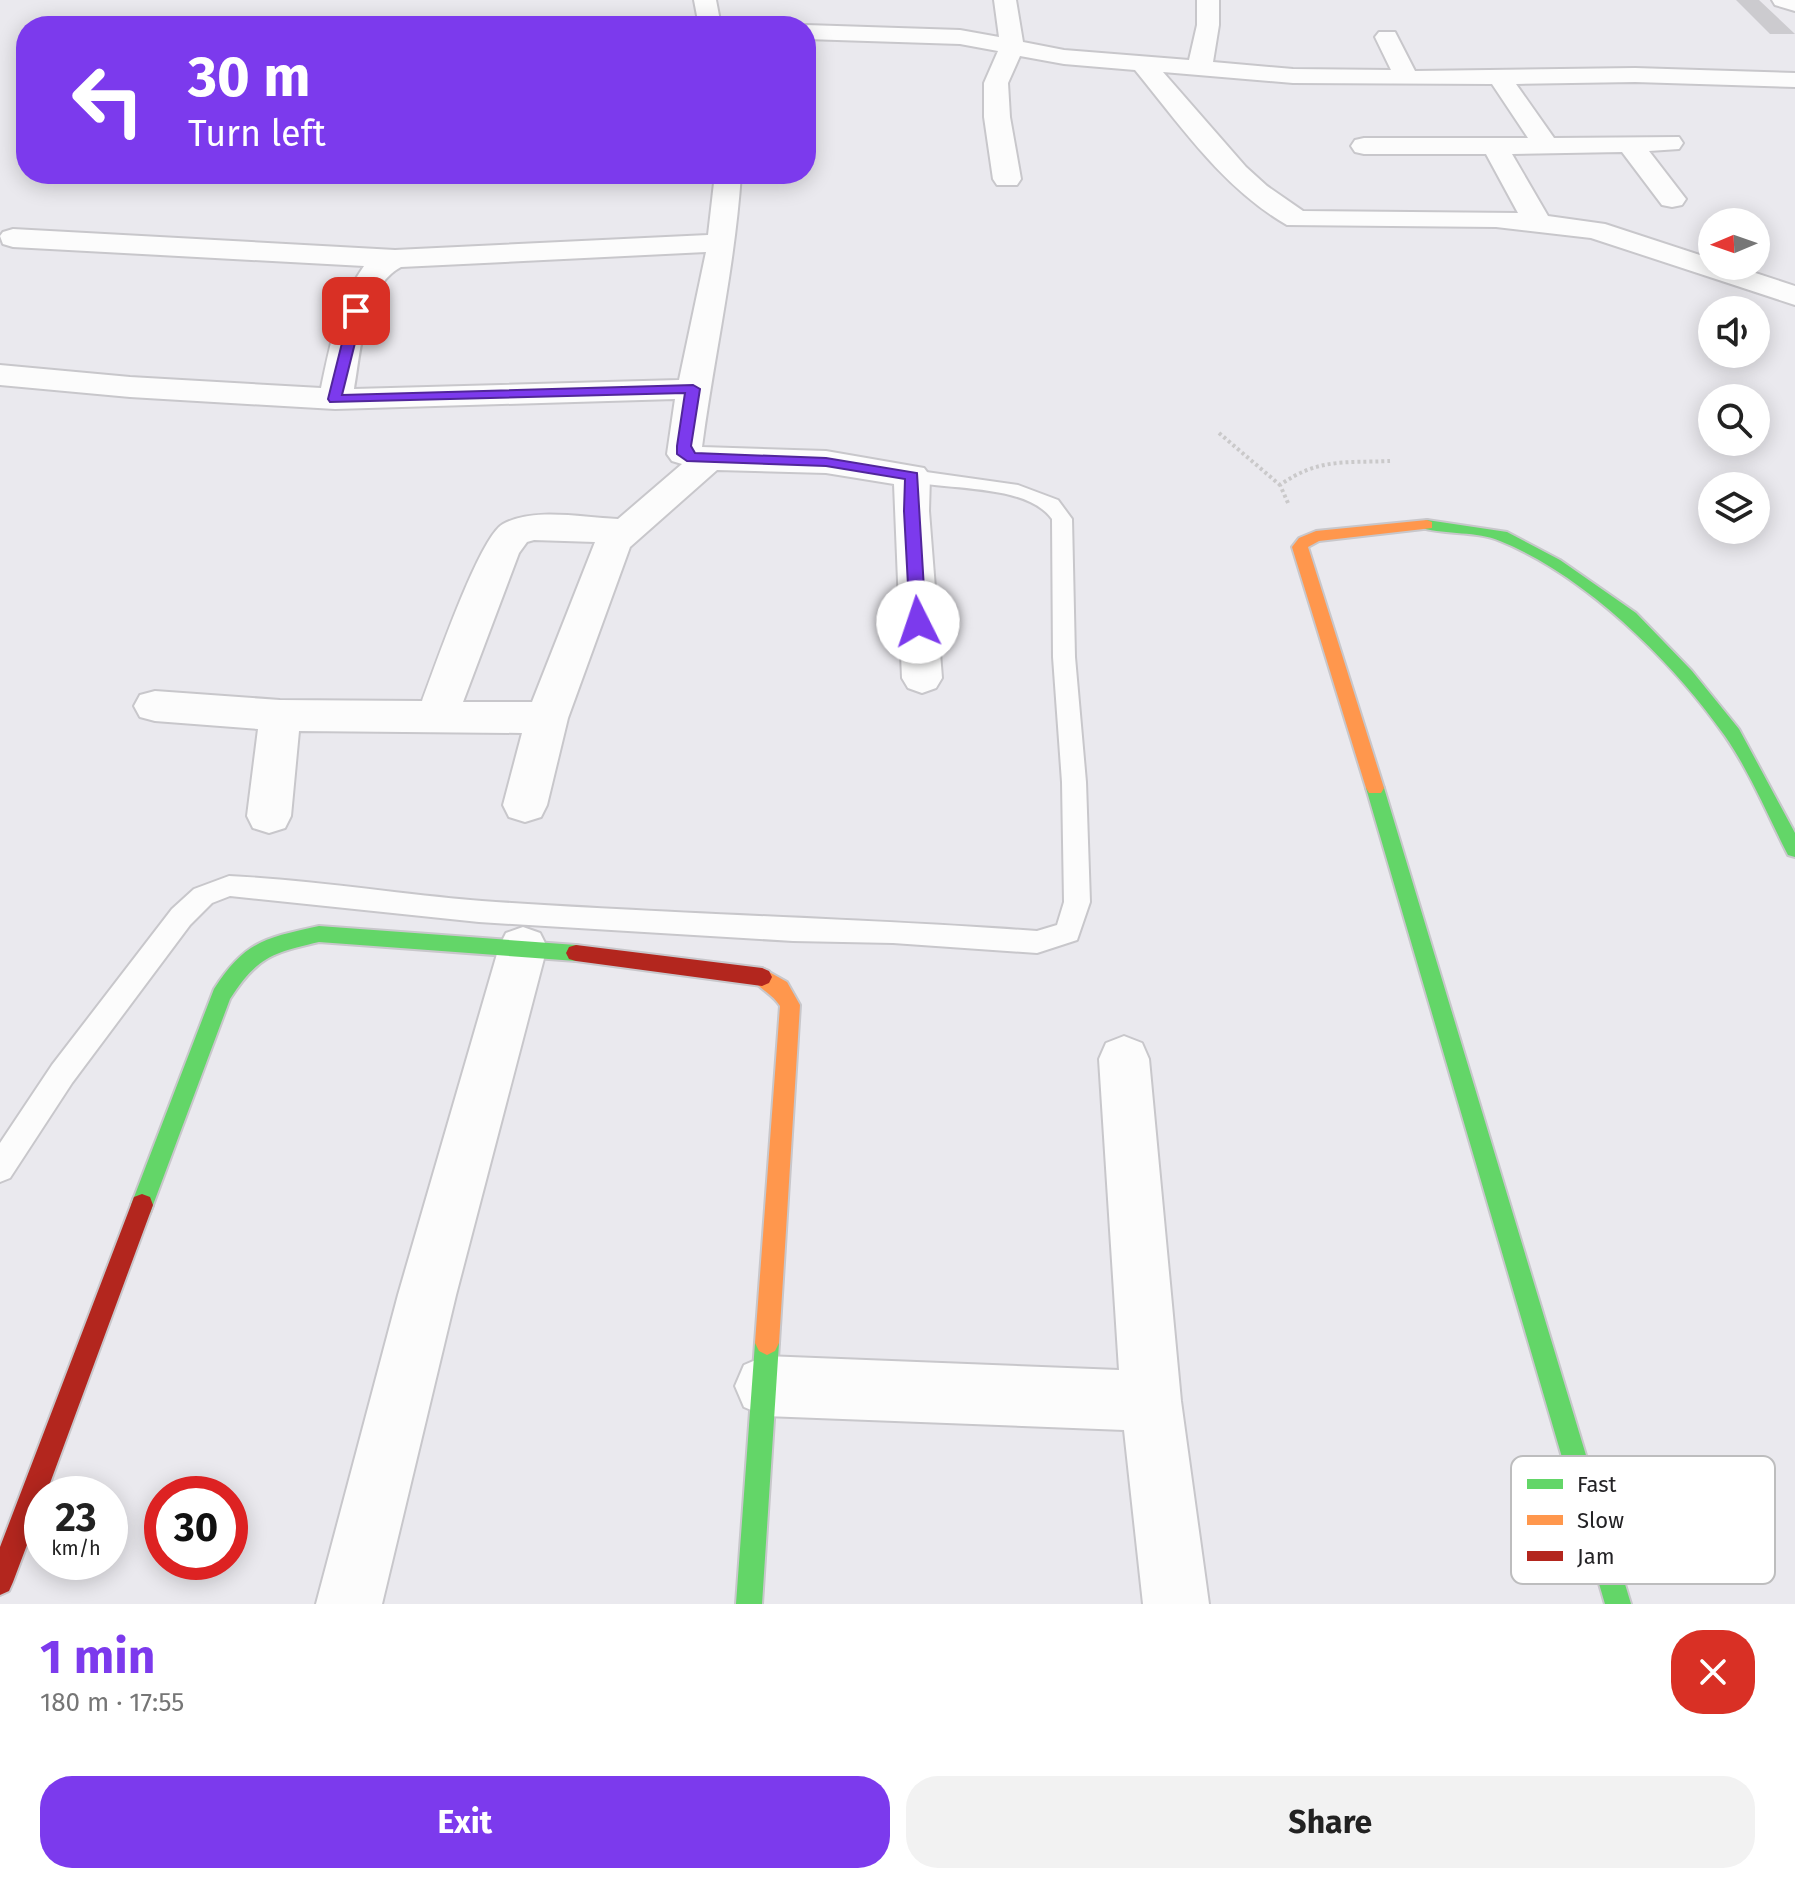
<!DOCTYPE html>
<meta charset="utf-8">
<style>
body{margin:0;font-family:"Fira Sans",sans-serif;background:#f2f2f2;color:#222;height:100vh;display:flex;flex-direction:column;font-size:30px;white-space:nowrap}
*{box-sizing:border-box;margin:0}
p{font-size:26px;color:#767676}
.icon{flex:none;width:44px;height:44px;fill:none;stroke:currentColor;stroke-width:2;stroke-linecap:round;stroke-linejoin:round}
.map{position:relative;height:1604px;overflow:hidden}
.drawer{display:flex;flex-direction:column;background:#fff;flex:1}
.drawer>*{flex:none}
.top-card{position:absolute;left:16px;top:16px;width:800px;height:168px;border-radius:32px;box-shadow:0 4px 20px #0003;background:#7c3aed;color:#fff;overflow:hidden}
.needle{width:52px;rotate:268deg}
.fabs{position:absolute;left:1698px;top:208px;display:grid;gap:16px}
.fabs a{display:grid;place-items:center;width:72px;height:72px;border-radius:50%;background:#fff;box-shadow:0 4px 20px #0003;font-size:40px}
.speed{position:absolute;left:24px;top:1476px;display:flex;gap:16px;font-size:40px;font-weight:700;text-align:center}
.speed>*{display:grid;place-content:center;width:104px;height:104px;border-radius:50%;background:#fff;box-shadow:0 4px 20px #0003;line-height:1}
.speed small{font-size:20px;font-weight:400}
.speed .limit{border:12px solid #d22;background:#fff;color:#111}
.pin{position:absolute;display:grid;place-items:center;width:68px;height:68px;color:#fff;margin:-34px;border-radius:16px;box-shadow:0 4px 12px #0006}
.me{position:absolute;width:88px;margin:-44px;rotate:356deg;stroke-linejoin:round;filter:drop-shadow(0 0 6px #0008)}
.turn{display:flex;align-items:center;gap:28px;height:168px;padding:0 40px;font-size:36px}
.turn .icon{width:104px;height:104px;stroke-width:2.5}
.turn b{display:block;font-size:56px;line-height:68px}
.round{display:grid;place-items:center;flex:none;width:84px;height:84px;border-radius:32px;background:#f2f2f2}
.head{display:flex;align-items:center;justify-content:space-between;height:136px;padding:0 40px}
h1{font-size:48px;font-weight:700;line-height:60px;color:#7c3aed}
.action{display:flex;gap:16px;margin-top:auto;padding:16px 40px}
.action a{flex:1;height:92px;border-radius:32px;background:#7c3aed;color:#fff;font-size:32px;font-weight:700;line-height:92px;text-align:center}
.action a+a{background:#f2f2f2;color:#222}
.map>svg:first-child{display:block}
.building{fill:#cccbcf}
.lines{fill:none;stroke-linecap:round;stroke-linejoin:round}
.lane-casing{stroke:#c8c7cb;stroke-width:4}
.street-casing{stroke:#c8c7cb;stroke-width:4}
.fast-casing{stroke:#c8c7cb;stroke-width:4}
.slow-casing{stroke:#c8c7cb;stroke-width:4}
.jam-casing{stroke:#c8c7cb;stroke-width:4}
.path{stroke:#cac9ca;stroke-width:4;stroke-dasharray:3 3;stroke-linecap:butt}
.lane{fill:#fcfcfc;fill-rule:evenodd}
.street{fill:#fcfcfc;fill-rule:evenodd}
.fast{fill:#63d668;fill-rule:evenodd}
.slow{fill:#ff974d;fill-rule:evenodd}
.jam{fill:#b3261e;fill-rule:evenodd}
.route{fill:#7c3aed;stroke:#51269a;stroke-width:2}
.key{fill:#fff;stroke:#bdbdbe;stroke-width:2}
.key-label{font-size:22px;fill:#232225}
</style>
<div class="map">
<svg width="1795" height="1604" viewBox="0 0 1795 1604">
<rect width="100%" height="100%" fill="#eae9ee"/>
<!-- building -->
<path class="building" d="M1736,0H1759L1795,34H1770Z"/>
<g class="lines">
<!-- lane casing -->
<g class="lane-casing">
<path id="lane" d="M912,470L1018,485L1058,500L1072,519L1075,657L1086,782L1090,902L1077,940L1037,953L893,943L793,941L479,922L230,896L212,903L190,925L72,1083L10,1178L0,1182V1143L52,1065L172,909L194,889L229,876C314,880 397,894 482,901C667,914 852,918 1037,931L1057,925L1064,902L1062,782L1053,657L1052,519C1026,483 946,491 905,480L902,476L905,472Z"/>
</g>
<!-- street casing -->
<g class="street-casing">
<path id="street" d="M694,0H716L721,26H699Z
M994,0H1016L1023,42L1064,50L1189,60L1197,25V0H1219V25L1213,62L1293,69L1391,70L1375,37L1379,32H1395L1415,71L1635,68L1795,73V87L1635,82L1516,84L1554,138L1679,137L1683,143L1679,149L1649,151L1686,199L1682,205L1672,207L1662,205L1622,152L1512,154L1548,216L1605,224L1712,259V266H1734L1795,286V305L1591,238L1496,227L1287,225C1224,189 1180,125 1135,70L1064,64L1020,56L1008,83L1010,117L1021,179L1017,185H997L993,179L984,117V83L998,51L960,44L806,39V26H802L806,25L960,30L999,37ZM1163,72L1293,83L1492,84L1528,138H1364L1355,140L1351,146L1355,152L1364,154H1486L1518,213L1303,211L1267,186L1246,167Z
M1772,0H1795V11L1775,5Z
M715,174H741C735,266 714,356 702,447L826,451L924,468L930,476L929,511L942,678L936,688L922,693L908,688L902,678L894,484L826,473L717,470L630,547L568,718L547,805L541,817L525,822L509,817L503,805L522,733L299,731L291,816L285,828L269,833L253,828L247,816L258,729L155,721L140,717L134,706L140,695L155,691L280,700L422,701C434,670 479,537 503,524C534,507 584,518 618,519L682,464L672,461L667,454L675,399L335,409L130,397L0,385V365L130,377L321,388C330,345 338,303 364,266L13,247L3,244L0,236L3,232L13,229L395,250L708,235ZM706,252L679,380L354,389C361,351 363,287 401,267ZM534,540L595,542L532,702H463L519,553L527,542Z
M523,927L540,933L547,947L456,1295L382,1604H316L398,1295L499,947L506,933Z
M1124,1036L1142,1043L1149,1059L1181,1401L1209,1604H1143L1124,1430L765,1416L744,1407L735,1386L744,1365L765,1356L1119,1370L1099,1059L1106,1043Z"/>
</g>
<!-- fast casing -->
<g class="fast-casing">
<path id="fast" d="M1427,520L1507,532L1560,560L1636,613L1692,671L1739,729L1795,833V857L1788,855C1768,816 1750,772 1725,736C1673,662 1585,575 1500,541C1477,531 1447,535 1422,528V522Z
M1375,781L1381,783L1384,788L1631,1604H1605L1366,788L1369,783Z
M319,926L576,945L583,947L586,953L583,959L576,961L319,942C272,953 257,957 230,999L150,1213L142,1216L134,1213L131,1205L214,989C245,941 265,938 319,926Z
M767,1331L775,1335L779,1343L762,1604H736L755,1343L759,1335Z"/>
</g>
<!-- slow casing -->
<g class="slow-casing">
<path id="slow" d="M1427,520L1432,522V528L1319,541L1308,547L1384,788L1381,793H1369L1366,788L1292,547L1299,538L1316,531Z
M762,968L787,982L800,1005L779,1343L775,1351L767,1355L759,1351L755,1343L780,1006C772,993 758,989 752,977L755,971Z"/>
</g>
<!-- jam casing -->
<g class="jam-casing">
<path id="jam" d="M576,945L762,968L769,971L772,977L769,983L762,986L576,961L569,959L566,953L569,947Z
M142,1194L150,1197L153,1205L46,1494H42V1505L13,1582L9,1591L0,1595V1547L131,1205L134,1197Z"/>
</g>
<!-- path -->
<path class="path" d="M1219,433L1280,485
M1288,503L1280,485C1318,458 1345,463 1390,461"/>
<!-- lane -->
<use href="#lane" class="lane"/>
<!-- street -->
<use href="#street" class="street"/>
<!-- fast -->
<use href="#fast" class="fast"/>
<!-- slow -->
<use href="#slow" class="slow"/>
<!-- jam -->
<use href="#jam" class="jam"/>
</g>
<!-- route -->
<path class="route" d="M356,307L363,311L342,395L693,385L700,389L691,446L695,453L826,458L917,473L926,622L918,628L910,622L904,511L905,479L826,466L687,461L677,454V446L685,393L330,402L328,399L350,311Z"/>
<!-- legend -->
<rect x="1511" y="1456" width="264" height="128" rx="12" class="key"/>
<rect x="1527" y="1479" width="36" height="10" fill="#63d668"/>
<rect x="1527" y="1515" width="36" height="10" fill="#ff974d"/>
<rect x="1527" y="1551" width="36" height="10" fill="#b3261e"/>
<g class="key-label">
<text x="1577" y="1492">Fast</text>
<text x="1577" y="1528">Slow</text>
<text x="1577" y="1564">Jam</text>
</g>
</svg>
<div class="fabs">
<a><svg class="needle" viewBox="-14 -14 28 28"><path d="M0-13l5 13h-10z" fill="#e53935"/><path d="M0 13l5-13h-10z" fill="#767676"/></svg></a>
<a><svg class="icon" aria-label="sound" viewBox="0 0 24 24"><path d="M4 9h4l5-4v14l-5-4H4zM17 9q2 3 0 6"/></svg></a>
<a><svg class="icon" aria-label="search" viewBox="0 0 24 24"><circle cx="10" cy="10" r="6"/><path d="M15 15l6 6"/></svg></a>
<a><svg class="icon" aria-label="layers" viewBox="0 0 24 24"><path d="M12 4l9 5-9 5-9-5zM3 14l9 5 9-5"/></svg></a>
</div>
<div class="speed"><div>23<small>km/h</small></div><div class="limit">30</div></div>
<div class="pin" style="left:356px;top:311px;background:#d93025"><svg class="icon" aria-label="arrive" viewBox="0 0 24 24"><path d="M6 21V4h12l-3 4 3 4H6"/></svg></div>
<svg class="me" style="left:918px;top:622px" viewBox="-20 -20 40 40"><circle r="19" fill="#fff"/><path d="M0-13L10 11 0 6-10 11z" fill="#7c3aed"/></svg>
<div class="top-card">
<div class="turn"><svg class="icon" aria-label="left" viewBox="0 0 24 24"><path d="M17 20v-9H6M10 6l-5 5 5 5"/></svg><div><b>30 m</b>Turn left</div></div>
</div>
</div>
<section class="drawer">
<div class="head"><div><h1>1 min</h1><p>180 m · 17:55</p></div><a class="round" style="background:#d93025;color:#fff"><svg class="icon" aria-label="close" viewBox="0 0 24 24"><path d="M6 6l12 12M18 6L6 18"/></svg></a></div>
<div class="action"><a>Exit</a><a>Share</a></div>
</section>
